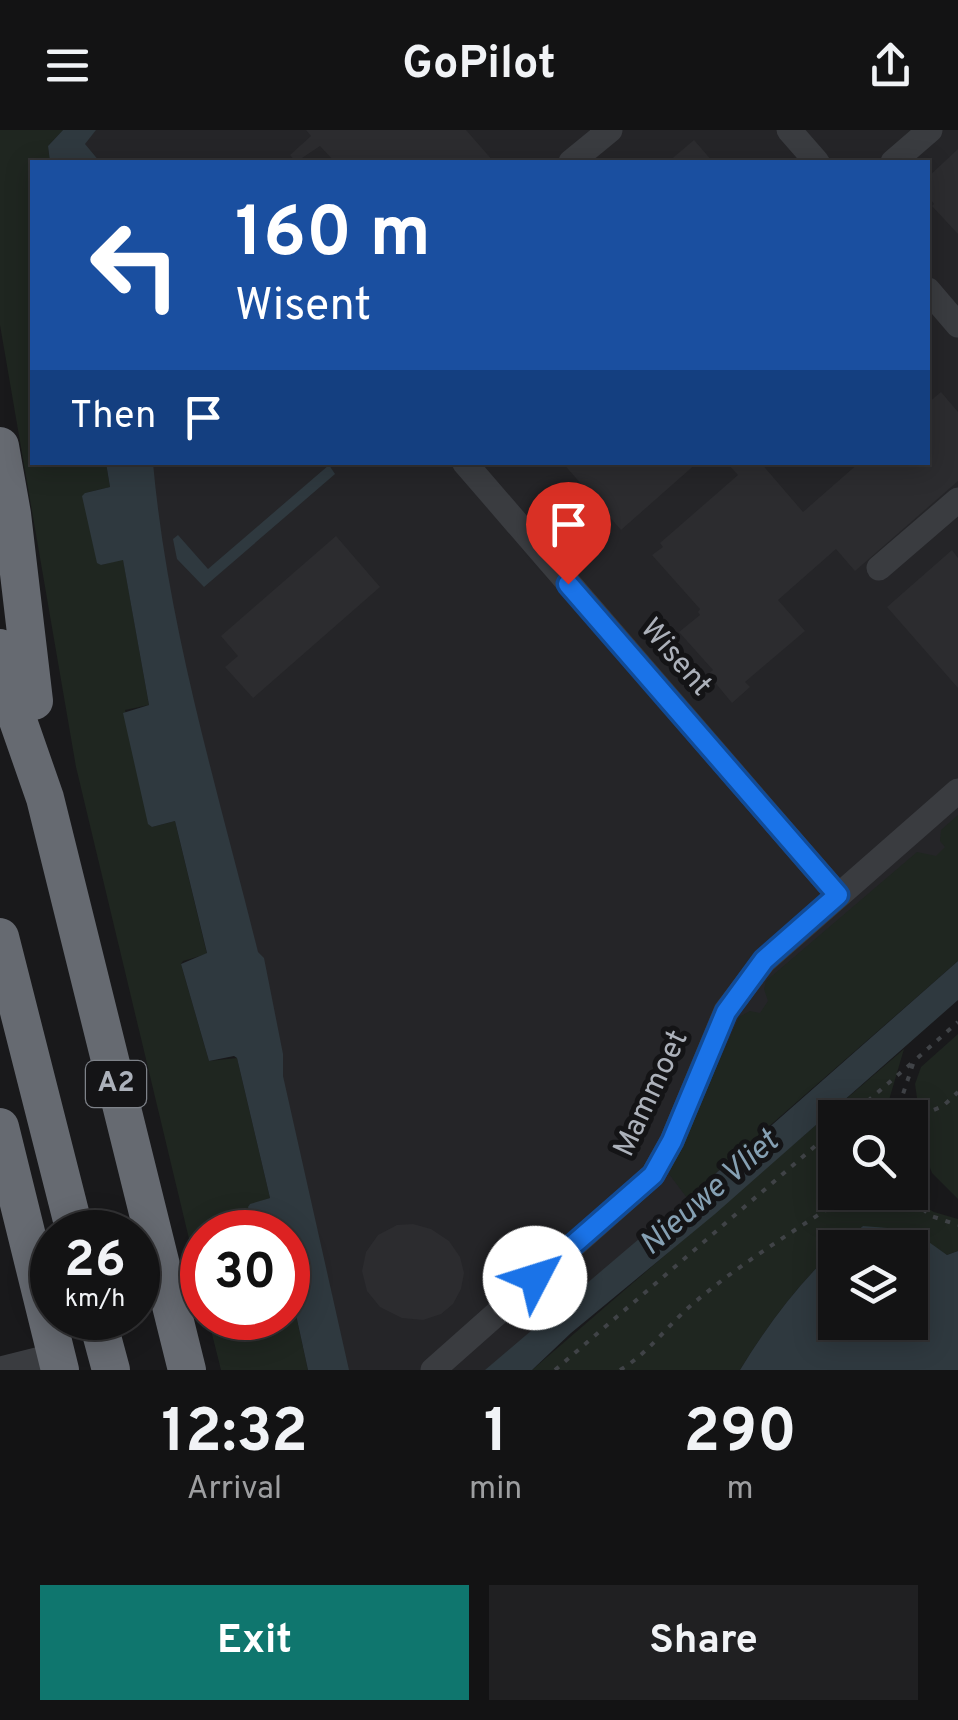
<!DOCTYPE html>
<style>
body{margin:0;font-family:Overpass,sans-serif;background:#202022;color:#f1f3f6;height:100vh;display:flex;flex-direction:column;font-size:38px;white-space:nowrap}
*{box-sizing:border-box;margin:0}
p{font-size:32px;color:#9d9ea0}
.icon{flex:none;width:55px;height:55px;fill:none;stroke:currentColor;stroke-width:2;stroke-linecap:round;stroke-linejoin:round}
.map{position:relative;height:1240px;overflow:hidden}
.details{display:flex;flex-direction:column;background:#131314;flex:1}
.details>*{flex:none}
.hud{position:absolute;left:30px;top:30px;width:900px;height:305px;border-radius:0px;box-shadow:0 5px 25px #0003,0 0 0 2px #323234;background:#1a4fa0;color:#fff;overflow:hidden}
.buttons{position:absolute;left:818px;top:970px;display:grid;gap:20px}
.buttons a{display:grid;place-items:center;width:110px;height:110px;border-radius:0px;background:#131314;box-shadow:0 5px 25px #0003,0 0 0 2px #323234;font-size:50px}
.speed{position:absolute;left:30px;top:1080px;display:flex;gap:20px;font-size:50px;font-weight:700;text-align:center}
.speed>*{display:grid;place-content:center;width:130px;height:130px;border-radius:50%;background:#131314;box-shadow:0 5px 25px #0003,0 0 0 2px #323234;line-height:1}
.speed small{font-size:25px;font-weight:400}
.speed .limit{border:15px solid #d22;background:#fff;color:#111}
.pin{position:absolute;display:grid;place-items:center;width:85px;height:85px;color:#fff;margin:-102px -42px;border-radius:50% 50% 50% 0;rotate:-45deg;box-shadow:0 0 10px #0007}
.pin .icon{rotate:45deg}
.me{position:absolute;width:110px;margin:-55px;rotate:50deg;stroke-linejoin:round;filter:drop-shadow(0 0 8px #0008)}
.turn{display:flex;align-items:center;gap:35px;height:210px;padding:0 40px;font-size:45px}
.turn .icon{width:130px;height:130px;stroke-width:2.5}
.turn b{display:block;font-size:70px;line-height:85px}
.then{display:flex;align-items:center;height:95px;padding:0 40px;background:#0003;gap:20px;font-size:38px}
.eta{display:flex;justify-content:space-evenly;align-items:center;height:170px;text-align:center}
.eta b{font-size:60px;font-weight:700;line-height:70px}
.primary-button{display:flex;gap:20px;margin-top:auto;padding:20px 40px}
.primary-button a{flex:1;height:115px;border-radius:0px;background:#0f766e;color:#fff;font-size:40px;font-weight:700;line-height:115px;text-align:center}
.primary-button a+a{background:#202022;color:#f1f3f6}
header{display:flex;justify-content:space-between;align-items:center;height:130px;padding:0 40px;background:#131314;font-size:45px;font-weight:700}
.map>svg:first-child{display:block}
.built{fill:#252528}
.green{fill:#1f2620}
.water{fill:#2f393f;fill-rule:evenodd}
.building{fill:#2c2c2f}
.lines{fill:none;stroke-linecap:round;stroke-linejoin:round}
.path{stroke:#404347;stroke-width:4;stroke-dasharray:5 8;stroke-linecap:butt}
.minor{stroke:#3a3c40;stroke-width:25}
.highway{stroke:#666a71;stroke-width:38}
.route-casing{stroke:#114b97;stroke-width:25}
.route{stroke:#1a73e8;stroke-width:18}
.labels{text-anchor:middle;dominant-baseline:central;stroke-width:10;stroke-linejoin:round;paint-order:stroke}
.shield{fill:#141416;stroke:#7e8289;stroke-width:2.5}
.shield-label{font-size:28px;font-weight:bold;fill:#acb1ba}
.street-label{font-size:30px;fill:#acb1ba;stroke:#141416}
.water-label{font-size:32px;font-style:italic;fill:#85a0b3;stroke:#141416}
</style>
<header><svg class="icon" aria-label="menu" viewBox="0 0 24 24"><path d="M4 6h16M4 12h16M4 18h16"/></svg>GoPilot<svg class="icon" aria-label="share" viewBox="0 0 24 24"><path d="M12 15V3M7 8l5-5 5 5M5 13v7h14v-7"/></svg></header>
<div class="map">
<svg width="958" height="1240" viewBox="0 0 958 1240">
<rect width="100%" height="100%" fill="#19191b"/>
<!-- built -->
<path class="built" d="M85,0H958V755L681,1095L505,1240H318L130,333L928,332V32H82Z"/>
<!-- green -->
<path class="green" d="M0,0H63L48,16L50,32H32V332L106,333L110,357L85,363L101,435L123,429L149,575L125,580L152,697L175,691L207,824L183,831L181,834L209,931L237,928L270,1068L249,1075L255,1102H202V1163L76,637L0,195Z
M958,685V831L687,1068L669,1044L739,887L750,881L760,883L768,871L764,859L766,851L917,722L936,726L945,717L940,711L941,700Z
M958,904V1069L932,1043L925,1024L915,954L921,937Z
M904,919L884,987L835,988V1062L899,1063L934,1082L958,1089V1121L947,1125L934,1117L863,1096C812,1135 773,1186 740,1240H532Z
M288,1148L308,1240H221L208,1188H288Z"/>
<!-- water -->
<path class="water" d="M63,0H96L85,14L100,32H50L48,16Z
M106,333H153C168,499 218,661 258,822L264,828L283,924V946L349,1240H308L288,1148V1102H255L248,1077L250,1074L270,1068L237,928L234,926L209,931L181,834L207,823L175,691L152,697L148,694L123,583L149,575L123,430L101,435L97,433L82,366L85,363L110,357Z
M329,335L335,344L204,457L177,429L173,409L178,405L208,439Z
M958,831V870L715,1084L571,1203L532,1240H485L747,1017Z
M863,1096L912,1100L947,1125L958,1121V1240H740C773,1186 812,1135 863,1096ZM835,1118H910V1192H835Z"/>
<!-- building -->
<path class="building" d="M306,0H466L494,32H335L320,16L296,32L290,25L311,6Z
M694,10L713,32H668Z
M958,19V104L932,76L934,74L928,66V47Z
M941,262L958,282V351L855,441L836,419L778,470L805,501L745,552L750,557L732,573L708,544L713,540L679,502L700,485L698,482L700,479L652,425L663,417L660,413L738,345L726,332H760L803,382L860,332H928V273Z
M562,332H698L621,400Z
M336,406L380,457L253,568L225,537L238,526L221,506Z
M952,420L958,428V558L887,477Z
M413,1094L431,1099L449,1111L460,1127L464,1143L461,1159L453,1174L441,1184L423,1190L402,1188L380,1177L367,1161L362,1141L366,1122L378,1105L397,1095Z"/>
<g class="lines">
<!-- path -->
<path class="path" d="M848,988L913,932
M895,988L914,931L958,892
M910,990L943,976L958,962
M903,1062L931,1086L958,1095
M555,1240L835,999
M620,1240C647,1224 665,1199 688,1178C738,1134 798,1099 853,1062"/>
<!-- minor -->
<path class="minor" d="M789,0L817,32
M571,32L610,0
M893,32L930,0
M928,160L958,195
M464,332L838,765
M879,438L958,370
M0,1239L57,1225
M433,1240L653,1045L672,1011L726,881L764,831L958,661"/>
<!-- highway -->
<path class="highway" d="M0,316L12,384L34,571
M0,518L15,582L45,668L187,1240
M0,807L75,1102
M0,997L60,1240
M97,1188L111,1240"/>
</g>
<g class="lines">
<!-- route casing -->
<g class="route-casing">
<path id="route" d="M535,1148L653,1045L672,1011L726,882L764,830L838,765L568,454"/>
</g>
<!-- route -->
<use href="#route" class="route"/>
</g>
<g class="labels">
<!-- shield labels -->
<rect class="shield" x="86" y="931" width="60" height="46" rx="8"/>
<g class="shield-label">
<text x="116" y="954">A2</text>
</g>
<!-- street labels -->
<g class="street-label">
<text transform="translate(675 528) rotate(49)">Wisent</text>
<text transform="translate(652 964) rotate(-65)">Mammoet</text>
</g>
<!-- water labels -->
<g class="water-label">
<text transform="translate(710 1064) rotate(-41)">Nieuwe Vliet</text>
</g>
</g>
</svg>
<div class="buttons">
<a><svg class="icon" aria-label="search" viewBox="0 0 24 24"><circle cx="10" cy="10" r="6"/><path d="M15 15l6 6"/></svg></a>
<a><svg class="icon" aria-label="layers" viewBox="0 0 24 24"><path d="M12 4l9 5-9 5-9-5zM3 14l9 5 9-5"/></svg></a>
</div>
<div class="speed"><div>26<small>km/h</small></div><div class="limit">30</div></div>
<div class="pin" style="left:568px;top:454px;background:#d93025"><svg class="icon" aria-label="arrive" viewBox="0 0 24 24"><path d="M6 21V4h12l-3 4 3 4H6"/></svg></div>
<svg class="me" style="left:535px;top:1148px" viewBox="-20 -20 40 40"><circle r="19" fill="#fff"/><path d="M0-13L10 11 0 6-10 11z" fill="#1a73e8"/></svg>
<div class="hud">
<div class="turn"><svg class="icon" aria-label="left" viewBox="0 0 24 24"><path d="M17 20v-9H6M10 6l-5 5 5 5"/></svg><div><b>160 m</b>Wisent</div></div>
<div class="then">Then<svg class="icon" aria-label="arrive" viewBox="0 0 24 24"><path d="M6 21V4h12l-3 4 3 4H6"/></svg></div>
</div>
</div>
<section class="details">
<div class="eta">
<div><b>12:32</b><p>Arrival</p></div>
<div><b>1</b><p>min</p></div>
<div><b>290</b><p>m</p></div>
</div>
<div class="primary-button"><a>Exit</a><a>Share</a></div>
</section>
